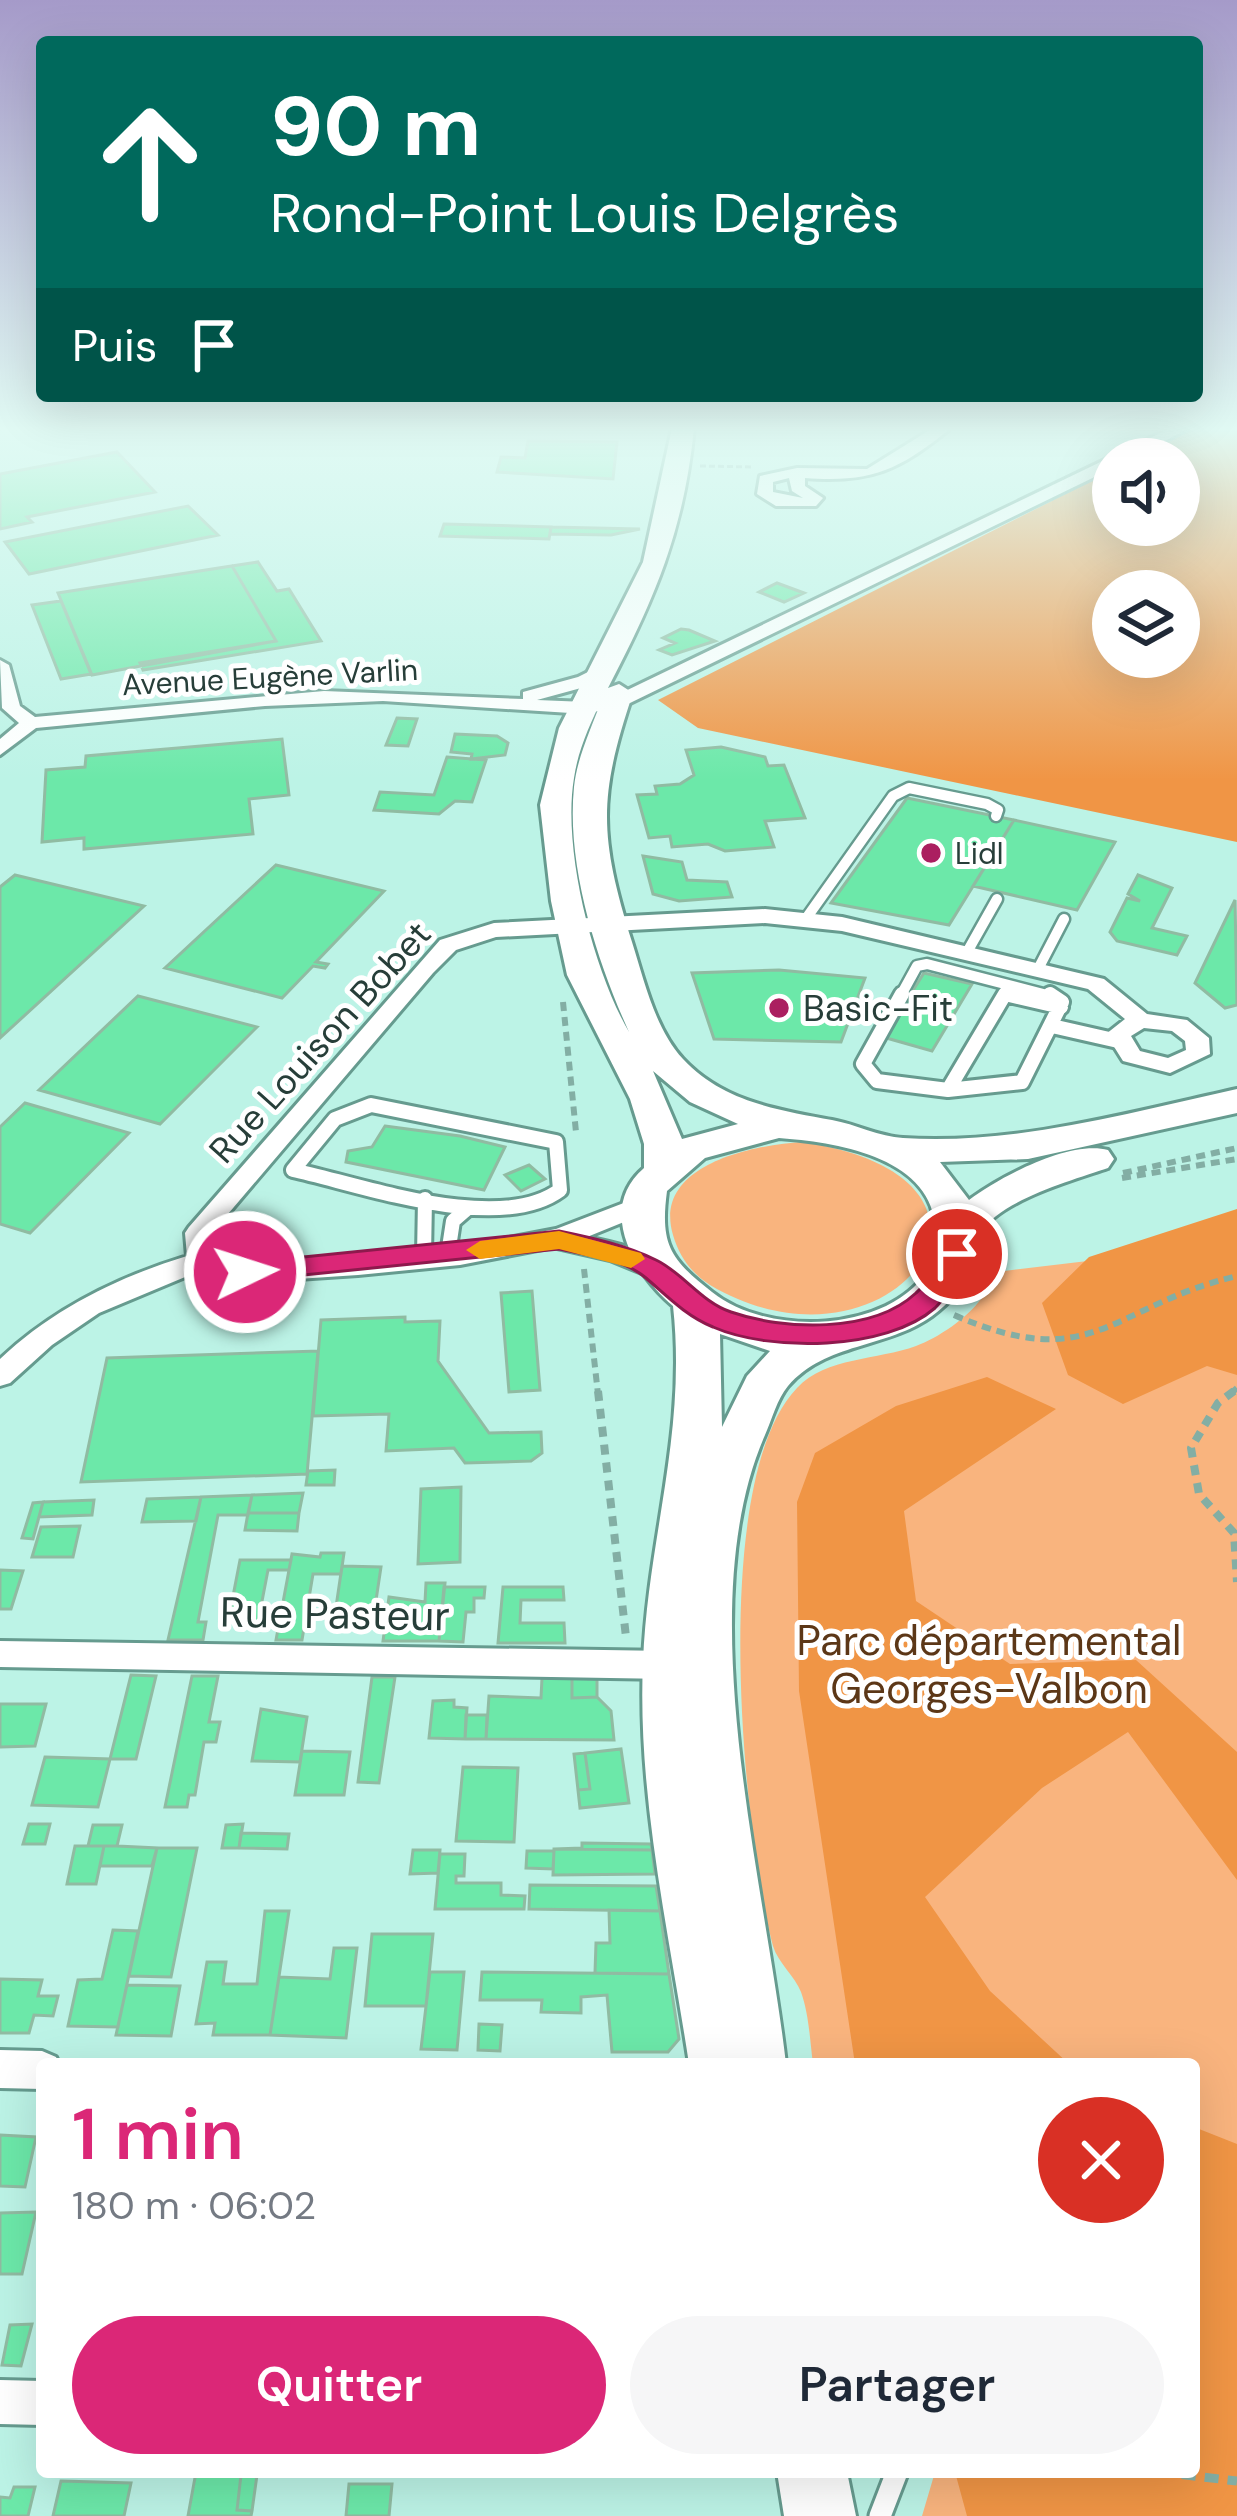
<!DOCTYPE html>
<html lang="fr">
<meta charset="utf-8">
<style>
body{margin:0;font-family:"DM Sans",sans-serif;background:#f6f6f7;color:#1f2937;height:100vh;display:flex;flex-direction:column;font-size:45px;white-space:nowrap}
*{box-sizing:border-box;margin:0}
p{font-size:39px;color:#747a83}
.icon{flex:none;width:66px;height:66px;fill:none;stroke:currentColor;stroke-width:2;stroke-linecap:round;stroke-linejoin:round}
.map{position:relative;flex:1;overflow:hidden}
.sheet{position:absolute;left:36px;top:2058px;width:1164px;height:420px;display:flex;flex-direction:column;background:#fff;border-radius:12px;box-shadow:0 12px 48px #0002}
.sheet>*{flex:none}
.guide{position:absolute;left:36px;top:36px;width:1167px;height:366px;border-radius:12px;box-shadow:0 12px 48px #0002;background:#00695c;color:#fff;overflow:hidden}
.controls{position:absolute;left:1092px;top:438px;display:grid;gap:24px}
.controls a{display:grid;place-items:center;width:108px;height:108px;border-radius:50%;background:#fff;box-shadow:0 12px 48px #0002;font-size:60px}
.pin{position:absolute;display:grid;place-items:center;width:102px;height:102px;color:#fff;margin:-51px;border:6px solid #fff;border-radius:50%;box-shadow:0 3px 12px #0007}
.me{position:absolute;width:132px;margin:-66px;rotate:86deg;stroke-linejoin:round;filter:drop-shadow(0 0 9px #0008)}
.turn{display:flex;align-items:center;gap:42px;height:252px;padding:0 36px;font-size:54px}
.turn .icon{width:156px;height:156px;stroke-width:2.5}
.turn b{display:block;font-size:84px;line-height:102px}
.then{display:flex;align-items:center;height:114px;padding:0 36px;background:#0003;gap:24px;font-size:45px}
.round{display:grid;place-items:center;flex:none;width:126px;height:126px;border-radius:63px;background:#f6f6f7}
.summary{display:flex;align-items:center;justify-content:space-between;height:204px;padding:0 36px}
h1{font-size:72px;font-weight:600;line-height:90px;color:#db2777}
.button{display:flex;gap:24px;margin-top:auto;padding:24px 36px}
.button a{flex:1;height:138px;border-radius:72px;background:#db2777;color:#fff;font-size:48px;font-weight:600;line-height:138px;text-align:center}
.button a+a{background:#f6f6f7;color:#1f2937}
.map>svg:first-child{display:block}
.green{fill:#f9b47e}
.forest{fill:#f09545;fill-rule:evenodd}
.building{fill:#6ce8a9;stroke:#90bba2;stroke-width:3}
.lines{fill:none;stroke-linecap:round;stroke-linejoin:round}
.service-far2-casing{stroke:#669b8f;stroke-width:15}
.service-far1-casing{stroke:#669b8f;stroke-width:20}
.service-casing{stroke:#669b8f;stroke-width:27}
.minor-casing{stroke:#669b8f;stroke-width:6}
.primary-casing{stroke:#669b8f;stroke-width:6}
.path-far3{stroke:#83aea4;stroke-width:3;stroke-dasharray:6 3;stroke-linecap:butt}
.path-far2{stroke:#83aea4;stroke-width:6;stroke-dasharray:9 6;stroke-linecap:butt}
.path-far1{stroke:#83aea4;stroke-width:8;stroke-dasharray:10 8;stroke-linecap:butt}
.path{stroke:#83aea4;stroke-width:9;stroke-dasharray:14 9;stroke-linecap:butt}
.service-far2{stroke:#fff;stroke-width:10}
.service-far1{stroke:#fff;stroke-width:14}
.service{stroke:#fff;stroke-width:21}
.minor{fill:#fff;fill-rule:evenodd}
.primary{fill:#fff;fill-rule:evenodd}
.route{fill:#db2777;stroke:#8e194d;stroke-width:3}
.slow{fill:#f59e0b}
.poi-dot{fill:#ab1f60;stroke:#fff;stroke-width:4.5}
.labels{text-anchor:middle;dominant-baseline:central;stroke-width:10;stroke-linejoin:round;paint-order:stroke}
.far-street-label{font-size:30px;fill:#273e39;stroke:#fff}
.far-poi-label{font-size:30px;fill:#273e39;stroke:#fff;text-anchor:start}
.poi-label{font-size:36px;fill:#273e39;stroke:#fff;text-anchor:start}
.street-label{font-size:36px;fill:#273e39;stroke:#fff}
.near-street-label{font-size:42px;fill:#273e39;stroke:#fff}
.near-park-label{font-size:42px;fill:#5c3717;stroke:#fff}
</style>
<div class="map">
<svg width="1237" height="2516" viewBox="0 0 1237 2516">
<rect width="100%" height="100%" fill="#bcf3e6"/>
<!-- green -->
<path class="green" d="M802,1142C1053,1179 889,1391 710,1285C691,1273 679,1256 673,1235C652,1164 755,1145 802,1142Z
M1237,1220V2516H922L935,2472H1194V2064H813C810,2041 809,2014 801,1992C795,1976 778,1963 773,1946C742,1828 709,1479 797,1388C826,1357 878,1360 916,1346C938,1338 967,1318 981,1299C989,1288 993,1278 1004,1271L1096,1260Z"/>
<!-- forest -->
<path class="forest" d="M1196,428H1237V842L698,728L658,700L1113,470V525H1179V459H1134ZM1113,591H1179V657H1113Z
M1237,1209V1375L1207,1366L1123,1404L1068,1375L1042,1303L1089,1257Z
M987,1377L1056,1409L904,1511L916,1601L1010,1664L1136,1660L1237,1752V1880L1128,1732L1042,1788L925,1897L990,1991L1069,2064H855L799,1691L797,1502L815,1453L896,1406Z
M1194,2127L1237,2144V2516H967L955,2472H1194Z"/>
<!-- building -->
<path class="building" d="M528,441L617,442L613,479L497,472L501,457L525,458Z
M117,452L155,492L27,517L32,522L0,529V474Z
M188,506L218,535L29,574L5,542Z
M444,524L551,527L549,539L440,536Z
M551,527L640,529L611,535L550,534Z
M258,562L277,591L289,589L321,641L143,670L140,663L276,641L232,566Z
M232,566L276,641L92,675L58,593Z
M777,583L804,593L784,602L759,592Z
M61,601L91,674L61,679L32,605Z
M681,629L689,630L715,641L672,655L659,650L675,643L663,638Z
M397,718L417,719L408,746L386,745Z
M455,734L497,736L508,743L505,755L471,759L472,754L451,752Z
M282,739L289,795L249,799L253,834L84,849V838L42,842L46,770L85,767L86,756Z
M721,747L765,757L768,766L784,765L805,818L765,821L774,847L725,851L708,844L672,847L670,836L649,838L637,795L657,794L655,786L680,784L694,775L686,750Z
M447,757L486,760L472,802L455,801L439,814L374,810L380,792L434,795Z
M907,798L1014,820L949,925L831,903Z
M1014,820L1115,842L1077,910L973,886Z
M643,856L682,862L687,880L727,882L732,897L679,901L653,894Z
M276,865L384,891L316,962L328,964L325,968L313,966L282,998L165,968Z
M15,875L144,906L0,1038V887Z
M1138,875L1172,888L1152,928L1187,936L1177,955L1117,941L1110,932L1127,898L1140,901L1128,894Z
M1235,900L1237,1005L1225,1008L1195,983Z
M779,970L865,978L841,1042L714,1039L692,973Z
M924,973L972,984L932,1051L883,1037Z
M138,996L257,1027L160,1124L39,1090Z
M25,1103L129,1133L30,1233L0,1224V1127Z
M385,1126L460,1136L505,1147L484,1190L346,1162L348,1151L372,1147Z
M529,1165L545,1179L521,1191L505,1175Z
M532,1291L540,1390L509,1392L501,1293Z
M405,1317V1322L440,1321L438,1361L489,1433L541,1432L542,1453L531,1461L465,1463L454,1448L386,1451L389,1414L313,1416L321,1320Z
M318,1351L307,1474L81,1482L107,1358Z
M335,1470L334,1485H306L308,1471Z
M461,1487L460,1562L418,1564L421,1489Z
M303,1493L299,1513H248L252,1495Z
M252,1495L248,1515H218L198,1622H206L203,1640H168L201,1497Z
M201,1497L196,1521L142,1522L147,1499Z
M94,1500L92,1515L39,1517L43,1502Z
M43,1502L33,1539L22,1538L33,1503Z
M248,1513H299L297,1531L245,1530Z
M80,1526L73,1557H32L41,1527Z
M321,1553H344L341,1574H313L302,1640H276L292,1554L320,1557Z
M240,1560H291L289,1570H268L258,1622H228Z
M342,1566L381,1567L375,1607H336Z
M0,1570L23,1571L11,1609H0Z
M426,1583H445L439,1641H383L389,1597L425,1602Z
M444,1587H485L484,1598H474V1612H466L463,1642L439,1641Z
M503,1587H563L564,1600H521L520,1623H564L565,1643H498Z
M131,1675L156,1676L136,1759H110Z
M192,1676H218L209,1722H220L216,1742H204L195,1795H189L187,1807H165Z
M372,1677H395L379,1783L358,1782Z
M542,1678H572V1698L597,1697L611,1711L614,1740L486,1739L489,1696L541,1698Z
M572,1678L597,1679V1697L572,1698Z
M454,1700V1707L467,1708L465,1739L429,1738L433,1701Z
M0,1704H46L35,1746L0,1747Z
M261,1709L307,1717L300,1762L252,1761Z
M466,1715H487L486,1739H465Z
M621,1749L629,1803L580,1808L578,1790L590,1789L585,1753Z
M302,1751L350,1752L344,1795H295Z
M585,1753L590,1789L578,1790L574,1754Z
M45,1757L110,1759L98,1807L32,1805Z
M463,1767L518,1768L514,1842L456,1841Z
M29,1824H50L45,1844H23Z
M243,1824L239,1848H222L226,1825Z
M93,1825H122L117,1846H88Z
M241,1833L289,1834L287,1849L239,1848Z
M582,1843L651,1844L652,1850L554,1849L582,1848Z
M75,1846H104L96,1884H67Z
M104,1846H117L157,1848L152,1866H100Z
M157,1848H197L171,1977L129,1976Z
M554,1849L652,1850L655,1874L553,1875Z
M413,1850H440L438,1873L410,1874Z
M527,1851H554L553,1869L526,1868Z
M440,1854H465L464,1876H456V1883H501V1895L525,1896L524,1909H435Z
M530,1885L656,1886L660,1911L529,1909Z
M609,1910L660,1911L669,1974L595,1973L596,1943H610Z
M265,1911H289L270,2035H213L215,2023L196,2024L207,1962H226L223,1984H257Z
M113,1930L138,1931L118,2027L68,2026L78,1980L102,1979Z
M372,1934H433L426,2006H365Z
M334,1948H357L346,2038L270,2035L279,1977L330,1979Z
M430,1972H464L457,2050L421,2049Z
M482,1972L669,1974L679,2039L668,2052H612L607,1995L581,1997V2013L541,2012L542,2000H480Z
M0,1979L42,1980L38,1996H58L53,2016L34,2015L29,2033H0Z
M127,1985L180,1986L171,2036L116,2035Z
M479,2024L502,2025L500,2051L478,2050Z
M0,2135L36,2137L25,2187L0,2186Z
M36,2212L22,2274H0V2213Z
M32,2324L21,2366L2,2365L10,2325Z
M196,2472L241,2475L237,2510L252,2511L251,2516H188Z
M241,2475H257L252,2511L237,2510Z
M61,2481L131,2483L124,2516H53Z
M349,2484H392L389,2516H346Z
M14,2487H35L28,2516H0V2497L10,2498Z"/>
<g class="lines">
<!-- service-far2 casing -->
<g class="service-far2-casing">
<path id="service-far2" d="M805,920L893,796L909,788L987,804L998,810L996,816
M966,954L997,899
M1037,971L1064,919
M900,997L917,966L927,964L1055,997
M1003,997H1017"/>
</g>
<!-- service-far1 casing -->
<g class="service-far1-casing">
<path id="service-far1" d="M902,994L863,1064L877,1081L948,1090L1022,1082L1062,1002L1050,994
M1052,1026L1118,1041
M948,1090L1005,994L1061,1007
M371,1105L556,1142L560,1190C499,1235 362,1185 293,1170L335,1119Z
M448,1254L453,1221L468,1208
M424,1256L425,1199"/>
</g>
<!-- service casing -->
<g class="service-casing">
<path id="service" d="M880,2516L897,2472"/>
</g>
<!-- minor casing -->
<g class="minor-casing">
<path id="minor" d="M933,428H951C899,470 872,483 805,478V486L823,498L816,506H776L757,494L760,476L797,468L867,469ZM789,478L792,491L803,498L773,492V482Z
M1171,428H1189L1131,459H1113V468L630,703L586,714L383,701L265,706L36,728L0,755V739L19,723L2,708L0,660L9,665L20,706L35,717L324,691L523,699V692L578,677L602,665L611,670L592,685L537,700L586,702L617,695Z
M765,909L842,917L1104,979L1147,1014L1187,1020L1209,1038L1210,1054L1170,1073L1123,1061L1106,1034L1125,1019L1088,989L842,931L765,923L496,937L456,950L433,973L211,1234L214,1254L267,1263L460,1247L556,1229L642,1196L655,1205L651,1211L587,1237C613,1243 649,1249 668,1269L664,1275L654,1278L610,1260L553,1247L460,1265L358,1275L267,1281L197,1272L99,1313L52,1345L10,1383L0,1386V1359C53,1309 118,1277 187,1256L185,1233L189,1227L440,940L494,923ZM1144,1028L1172,1031L1185,1041L1186,1050L1168,1058L1140,1051L1131,1036Z
M0,1641L668,1651L680,1655L685,1665L680,1675L668,1679L0,1667Z
M0,2050L42,2051L56,2057L59,2064H42V2089L0,2088Z
M0,2380L42,2381V2425L0,2424Z"/>
</g>
<!-- primary casing -->
<g class="primary-casing">
<path id="primary" d="M672,428H694C684,530 655,598 608,688L619,684L633,693C598,797 599,836 632,942C644,980 655,1029 683,1059C723,1102 778,1110 832,1120C855,1124 880,1137 903,1138C1017,1145 1127,1113 1237,1089V1113L1028,1159L940,1162L969,1200C1000,1177 1069,1140 1108,1150L1114,1159L1108,1168C1073,1180 1000,1200 980,1233C977,1238 978,1252 975,1259C968,1282 951,1302 932,1316C886,1349 826,1342 788,1386C777,1399 772,1419 765,1435C689,1609 765,1879 786,2064H689C669,1932 637,1796 643,1662C648,1537 687,1434 673,1306C634,1273 596,1209 644,1168V1144L630,1099L567,975L551,901L540,805L559,728L643,562ZM602,699C592,727 577,757 574,787C566,866 597,961 629,1032C593,970 562,849 574,778C578,750 590,724 602,699ZM653,1071L690,1102L738,1124L682,1139ZM779,1138C834,1142 928,1156 935,1224C937,1240 938,1255 929,1269C888,1334 766,1336 712,1292C670,1259 660,1245 667,1191L705,1158ZM720,1334L770,1351L747,1376L722,1427Z
M777,2472H847L856,2516H784Z"/>
</g>
<!-- path-far3 -->
<path class="path-far3" d="M700,466L753,467"/>
<!-- path-far2 -->
<path class="path-far2" d="M563,1002L576,1132
M1123,1173L1237,1148
M1122,1178L1237,1159
M584,1269L598,1394
M954,1315C1094,1376 1110,1306 1237,1276
M1230,1394L1237,1388"/>
<!-- path-far1 -->
<path class="path-far1" d="M598,1391L626,1637
M1234,1391L1218,1403L1191,1448L1199,1494L1234,1533L1237,1582"/>
<!-- path -->
<path class="path" d="M1159,2472L1237,2481"/>
<!-- service-far2 -->
<use href="#service-far2" class="service-far2"/>
<!-- service-far1 -->
<use href="#service-far1" class="service-far1"/>
<!-- service -->
<use href="#service" class="service"/>
<!-- minor -->
<use href="#minor" class="minor"/>
<!-- primary -->
<use href="#primary" class="primary"/>
</g>
<!-- sky -->
<linearGradient id="sky" x2="0" y2="1"><stop stop-color="#a59ac9"/><stop offset="0.55" stop-color="#e1faf4"/><stop offset="1" stop-color="#e1faf4" stop-opacity="0"/></linearGradient>
<rect width="1237" height="780" fill="url(#sky)"/>
<!-- route -->
<path class="route" d="M559,1231C593,1238 625,1245 656,1260C682,1272 701,1302 731,1312C783,1330 872,1334 916,1293C929,1282 938,1262 947,1248L957,1245L971,1254C960,1271 949,1295 935,1308C886,1351 770,1352 713,1327C686,1316 667,1296 646,1278C624,1259 587,1255 559,1249L245,1281L231,1272L245,1263Z"/>
<!-- slow -->
<path class="slow" d="M559,1231L641,1253L645,1259L631,1268L559,1249L480,1259L466,1250L480,1241Z"/>
<!-- markers -->
<g class="poi-dot">
<circle cx="931" cy="853" r="12"/>
<circle cx="779" cy="1008" r="12"/>
</g>
<g class="labels">
<!-- far-street labels -->
<g class="far-street-label">
<text transform="translate(270 677) rotate(-3)">Avenue Eugène Varlin</text>
</g>
<!-- far-poi labels -->
<g class="far-poi-label">
<text x="955" y="853">Lidl</text>
</g>
<!-- poi labels -->
<g class="poi-label">
<text x="803" y="1008">Basic-Fit</text>
</g>
<!-- street labels -->
<g class="street-label">
<text transform="translate(320 1042) rotate(-48)">Rue Louison Bobet</text>
</g>
<!-- near-street labels -->
<g class="near-street-label">
<text transform="translate(335 1614) rotate(1)">Rue Pasteur</text>
</g>
<!-- near-park labels -->
<g class="near-park-label">
<text x="989" y="1640">Parc départemental<tspan x="989" dy="48">Georges-Valbon</tspan></text>
</g>
</g>
</svg>
<div class="controls">
<a><svg class="icon" aria-label="sound" viewBox="0 0 24 24"><path d="M4 9h4l5-4v14l-5-4H4zM17 9q2 3 0 6"/></svg></a>
<a><svg class="icon" aria-label="layers" viewBox="0 0 24 24"><path d="M12 4l9 5-9 5-9-5zM3 14l9 5 9-5"/></svg></a>
</div>
<div class="pin" style="left:957px;top:1254px;background:#d93025"><svg class="icon" aria-label="arrive" viewBox="0 0 24 24"><path d="M6 21V4h12l-3 4 3 4H6"/></svg></div>
<svg class="me" style="left:245px;top:1272px" viewBox="-20 -20 40 40"><circle r="17" fill="#db2777" stroke="#fff" stroke-width="3"/><path d="M0-11L8 9 0 5-8 9z" fill="#fff"/></svg>
<div class="guide">
<div class="turn"><svg class="icon" aria-label="ahead" viewBox="0 0 24 24"><path d="M12 20V5M6 11l6-6 6 6"/></svg><div><b>90 m</b>Rond-Point Louis Delgrès</div></div>
<div class="then">Puis<svg class="icon" aria-label="arrive" viewBox="0 0 24 24"><path d="M6 21V4h12l-3 4 3 4H6"/></svg></div>
</div>
<section class="sheet">
<div class="summary"><div><h1>1 min</h1><p>180 m · 06:02</p></div><a class="round" style="background:#d93025;color:#fff"><svg class="icon" aria-label="close" viewBox="0 0 24 24"><path d="M6 6l12 12M18 6L6 18"/></svg></a></div>
<div class="button"><a>Quitter</a><a>Partager</a></div>
</section>
</div>
